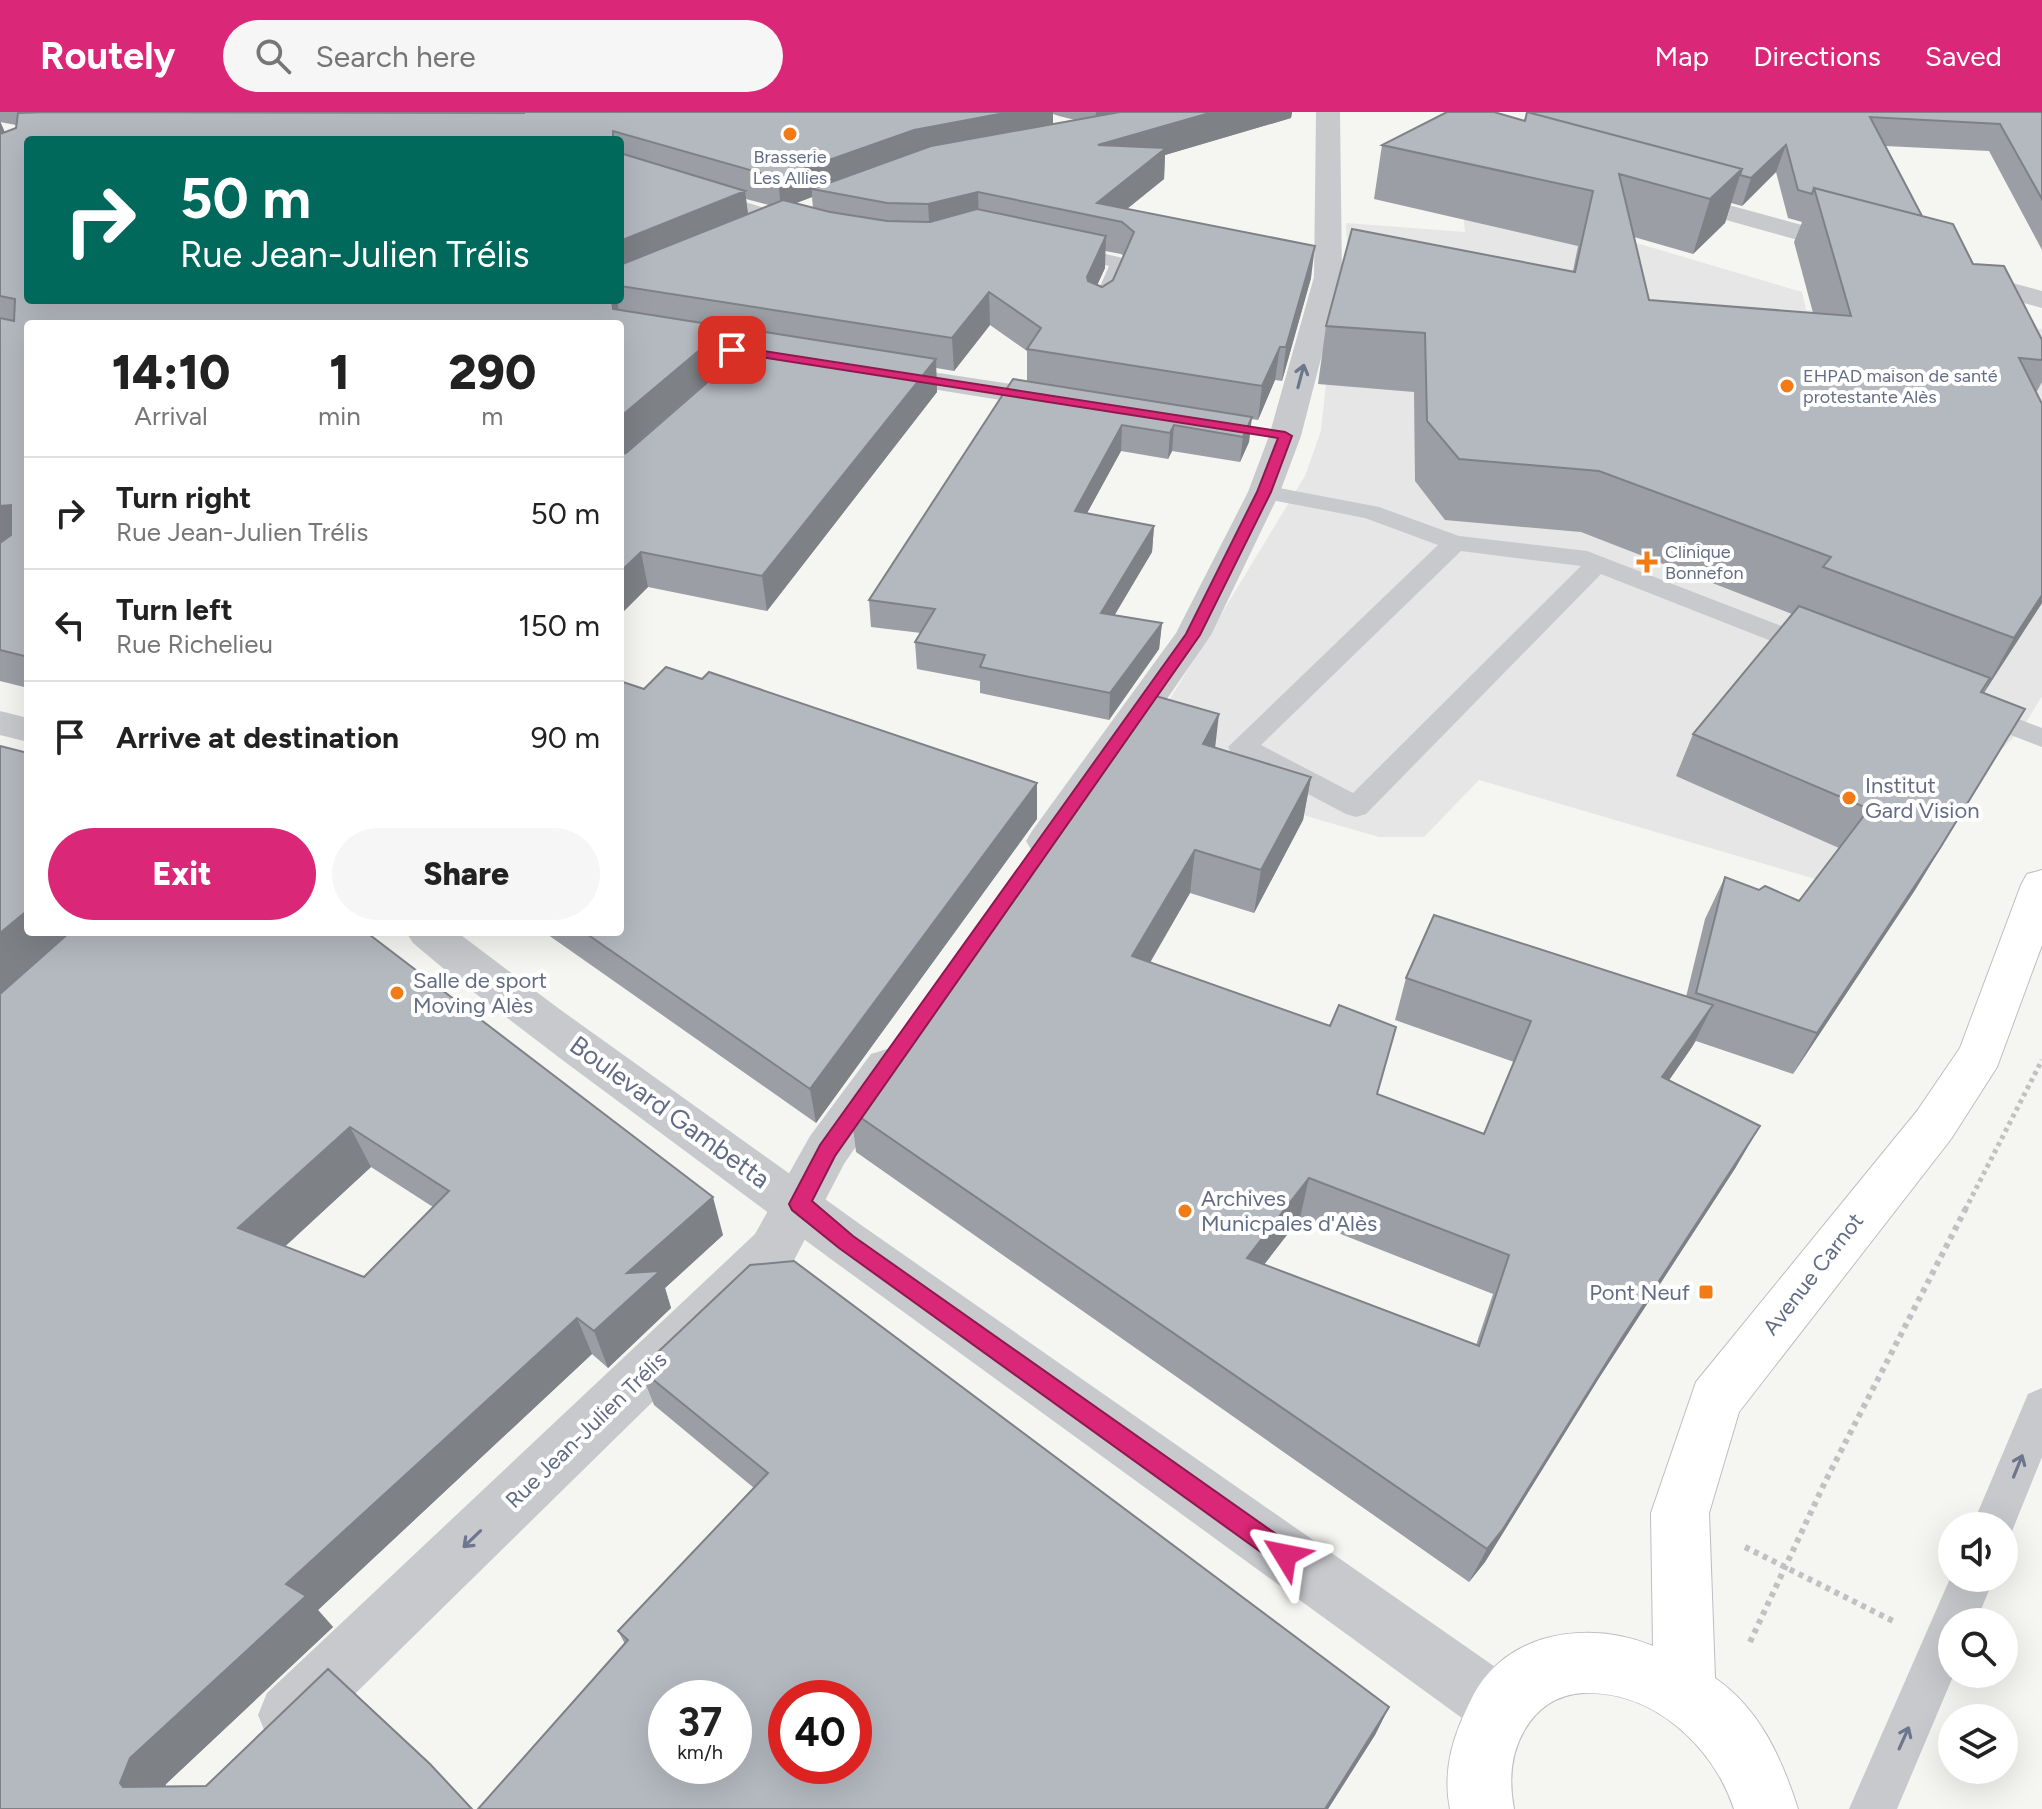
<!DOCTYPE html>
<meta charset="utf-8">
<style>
body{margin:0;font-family:Figtree,sans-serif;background:#f6f6f6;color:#222;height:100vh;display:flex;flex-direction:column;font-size:30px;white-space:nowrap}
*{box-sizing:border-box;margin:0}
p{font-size:26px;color:#767676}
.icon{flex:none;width:44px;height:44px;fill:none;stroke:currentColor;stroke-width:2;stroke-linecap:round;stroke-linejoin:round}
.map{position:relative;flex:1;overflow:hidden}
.details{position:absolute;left:24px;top:208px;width:600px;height:616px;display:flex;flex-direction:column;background:#fff;border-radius:8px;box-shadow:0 8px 32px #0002}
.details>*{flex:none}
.banner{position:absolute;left:24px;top:24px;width:600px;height:168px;border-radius:8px;box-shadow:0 8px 32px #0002;background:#00695c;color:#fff;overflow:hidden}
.tools{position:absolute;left:1938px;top:1400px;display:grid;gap:16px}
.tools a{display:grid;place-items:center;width:80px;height:80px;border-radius:50%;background:#fff;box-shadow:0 8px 32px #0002;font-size:40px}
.speed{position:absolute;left:648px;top:1568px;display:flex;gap:16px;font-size:40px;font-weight:700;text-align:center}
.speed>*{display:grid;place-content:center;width:104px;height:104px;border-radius:50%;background:#fff;box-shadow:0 8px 32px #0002;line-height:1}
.speed small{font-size:20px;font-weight:400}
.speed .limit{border:12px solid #d22;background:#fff;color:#111}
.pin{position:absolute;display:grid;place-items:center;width:68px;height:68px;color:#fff;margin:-34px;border-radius:16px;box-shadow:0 4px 12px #0006}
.me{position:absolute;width:88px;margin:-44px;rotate:305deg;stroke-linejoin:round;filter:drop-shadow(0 0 6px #0008)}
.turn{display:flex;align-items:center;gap:28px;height:168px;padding:0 24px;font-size:36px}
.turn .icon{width:104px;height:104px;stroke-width:2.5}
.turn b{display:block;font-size:56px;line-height:68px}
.eta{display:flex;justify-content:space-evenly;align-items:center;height:136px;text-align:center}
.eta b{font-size:48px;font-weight:800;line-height:56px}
.action{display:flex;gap:16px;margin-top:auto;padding:16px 24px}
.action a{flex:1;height:92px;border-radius:48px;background:#db2777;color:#fff;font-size:32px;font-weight:800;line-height:92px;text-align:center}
.action a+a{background:#f6f6f6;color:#222}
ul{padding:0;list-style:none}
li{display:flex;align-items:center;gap:24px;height:112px;padding:0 24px;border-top:2px solid #e0e0e0}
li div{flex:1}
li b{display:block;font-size:30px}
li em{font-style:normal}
header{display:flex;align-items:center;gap:48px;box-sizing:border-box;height:112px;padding:0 40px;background:#db2777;color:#fff}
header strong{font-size:38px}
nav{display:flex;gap:44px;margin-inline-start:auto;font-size:28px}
.search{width:560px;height:72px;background:#f6f6f6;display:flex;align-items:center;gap:20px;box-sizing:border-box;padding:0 28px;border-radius:44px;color:#767676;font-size:30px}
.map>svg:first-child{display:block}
.built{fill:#e5e6e5}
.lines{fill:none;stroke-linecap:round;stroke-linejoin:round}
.secondary-casing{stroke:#bbbec3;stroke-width:2}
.path-far1{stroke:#c0c1c3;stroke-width:5;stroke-dasharray:4 4;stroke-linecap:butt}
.path{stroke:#c0c1c3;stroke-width:6;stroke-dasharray:5 5;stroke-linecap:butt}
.service{fill:#c7c9cd;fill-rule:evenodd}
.minor{fill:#c7c9cd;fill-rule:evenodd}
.tertiary{fill:#c7c9cd;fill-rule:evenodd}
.secondary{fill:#fff;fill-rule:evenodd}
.wall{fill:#9b9ea4;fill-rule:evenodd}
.shaded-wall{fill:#7e8186}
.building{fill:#b4b8bf;stroke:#7e8186;stroke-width:2;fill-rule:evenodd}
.oneway{stroke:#6c768c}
.route{fill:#db2777;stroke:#8e194d;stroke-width:2}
.poi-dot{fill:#f27b15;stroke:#fff;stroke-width:3}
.labels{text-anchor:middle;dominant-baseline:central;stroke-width:8;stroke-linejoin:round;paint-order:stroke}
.far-poi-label{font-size:18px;fill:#626d85;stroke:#fff;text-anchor:start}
.poi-label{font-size:22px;fill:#626d85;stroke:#fff;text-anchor:start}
.street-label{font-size:22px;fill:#626d85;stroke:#fff}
.near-street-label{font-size:26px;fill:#626d85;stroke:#fff}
</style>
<header>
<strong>Routely</strong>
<div class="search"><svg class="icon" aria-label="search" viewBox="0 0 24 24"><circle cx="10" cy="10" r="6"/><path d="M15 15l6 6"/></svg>Search here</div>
<nav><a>Map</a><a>Directions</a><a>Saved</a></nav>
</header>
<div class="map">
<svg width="2042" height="1697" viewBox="0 0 2042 1697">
<rect width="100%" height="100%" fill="#f5f6f1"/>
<!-- built -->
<path class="built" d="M1463,98L1633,130L1802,180L1806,198L2042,217V584L2022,617L2000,639L1919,772L1863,781L1479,668L1424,725H1379L1130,653L1305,364L1321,319L1326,272L1343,203L1348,151L1346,111L1465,120Z"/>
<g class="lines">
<!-- secondary casing -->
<g class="secondary-casing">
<path id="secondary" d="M2042,758V833L1997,955L1951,1027L1739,1300L1709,1401L1715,1566C1760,1597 1782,1647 1798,1697H1734C1713,1633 1652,1578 1583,1581C1556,1583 1537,1596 1524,1619C1510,1643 1509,1670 1514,1697H1450C1444,1668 1449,1639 1460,1612C1467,1596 1475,1576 1487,1563C1528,1515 1600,1512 1653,1534L1651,1401L1696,1270L1917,999L1960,936L2021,773L2027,762Z"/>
</g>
<!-- path-far1 -->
<path class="path-far1" d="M1965,1098L2042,948"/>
<!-- path -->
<path class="path" d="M1745,1435L1897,1511
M1750,1530L1826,1368L1966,1096"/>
<!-- service -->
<path class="service" d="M1063,132L1127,147L1130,151L1106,203H1092L1089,199L1109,154L1056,142L1053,138Z
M1264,373L1379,395L1459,424L1587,439L1825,531L1829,537L1825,543H1807L1601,462L1366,702L1356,705L1346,702L1232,642L1228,635L1438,433L1365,406L1256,385L1252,380L1256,375ZM1461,439L1581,454L1353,681L1261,633Z
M1974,590L2042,616V635L1964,605L1960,599L1964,593Z
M2042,1276V1345L2008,1429L2004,1430V1414H1972L2028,1282Z
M1952,1462V1466H1994L1976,1510H1952L1954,1562L1897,1697H1849Z"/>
<!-- minor -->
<path class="minor" d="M1316,0H1340L1342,165L1301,324L1280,380L1211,523L1062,739L1047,743L1032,739L1026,729L1032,719L1176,521L1248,380L1269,324L1314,165Z
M620,52L791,104L795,109L791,114L782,117L620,67Z
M1670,77L1864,130L1868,136L1864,142L1855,144L1661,90L1657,85L1661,80Z
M1960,157L2042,179V196L1950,171L1946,165L1950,159Z
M620,209L803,240L813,243L818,249L813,255L803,258L620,227V212H610Z
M879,252L1064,280L1075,283L1079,289L1075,295L1064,298L869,267L864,261L869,255Z
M887,937L903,942L910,955L844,1052L791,1154L311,1625L289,1634L267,1625L258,1603L267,1581L755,1122L810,1024L871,942Z"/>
<!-- tertiary -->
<path class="tertiary" d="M0,599L28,606V630L0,623Z
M406,820H457L558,896L864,1115L1521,1573L1530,1595L1521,1617L1499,1626L1477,1617L828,1145L565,950L450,862L413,831Z"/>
<!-- secondary -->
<use href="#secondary" class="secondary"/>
</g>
<!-- wall -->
<path class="wall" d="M0,0H1292L1291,6L1165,43L1164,67L1127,97L1311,166L1282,269L1275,268L1258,308L1251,307L1249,330L1240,350L1172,339L1168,347L1121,339L1087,401L1154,414L1152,440L1114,503L1162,511L1159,537L1109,608L980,581V569L917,557L915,530L921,521L871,515L869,488L1027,269V239L990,213L954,259L936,256L937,280L767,499L648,475L621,502L620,501V212H28V576L0,569ZM1053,2L1059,4L1075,8L1053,12ZM0,10L16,13V16L5,21ZM28,28H620V188H28ZM812,85L813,96L796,91ZM746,87L769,93L748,102ZM1105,139L1121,142L1124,144L1113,168L1102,175L1097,173L1105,156ZM729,223L756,228L625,341L732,248Z
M2042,0V138L1989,39L1885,34L1922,104L1973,152L2042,228V270L2036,281L2042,491L1984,581L2025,597L1915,778L1793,962L1696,929L1669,968L1736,1055L1599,1266L1485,1450L1469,1470L856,1040L851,999L1084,680L1215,636L1311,665L1303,708L1254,801L1190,781L1150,851L1378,983L1484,1022L1514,950L1395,908L1406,866L1686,885L1705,807L1725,765L1759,778L1799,789L1839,736L1676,664L1693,622L1792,502L1581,420L1445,408L1415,369L1414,280L1318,272L1326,214L1573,159L1578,134L1374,87L1382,33L1524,9ZM1776,60L1788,106L1802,110L1794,130L1813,201L1649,188L1634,125L1693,142L1725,111L1731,91L1742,94ZM1300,1106L1493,1182L1476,1233L1264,1152Z
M1037,707L816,1011L544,820H620Z
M28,820L723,1123L665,1176L671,1196L608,1256L592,1242L318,1498L333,1515L166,1672L165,1674L0,1697ZM371,1055L433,1095L364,1165L285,1134Z
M640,1257L1389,1595L1375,1623L1328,1697H478L625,1532L618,1519L754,1376L654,1293Z"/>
<!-- shaded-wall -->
<path class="shaded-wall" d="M1010,0H1053V22L812,77V85L781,97L778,66L914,18Z
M1096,0H1159L1095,14Z
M1213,0H1292L1291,6L1165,43L1164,67L1113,108L1096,105L1098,33Z
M0,9L10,32L0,38Z
M1786,33L1776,60L1742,94L1751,66Z
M1742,57L1725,111L1693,142L1710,87Z
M745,79L749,110L620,164V129Z
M978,80L979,111L930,124L928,92Z
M1106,124L1105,156L1086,198L1087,165Z
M1315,134L1311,166L1282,269L1286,235Z
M989,180L990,213L954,259L952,226Z
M603,188H617L620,206Z
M727,215L732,248L620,345V305Z
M1280,235L1275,268L1258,308L1262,274Z
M936,247L937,280L767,499L762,464Z
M1252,305L1249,330L1240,350L1243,325Z
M1122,313L1121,339L1074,425L1075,399Z
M1174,313L1172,339L1168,347L1170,321Z
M11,393L15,430L0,441V394Z
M1154,414L1152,440L1100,528L1101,501Z
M641,440L648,475L621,502L620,495V460Z
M2042,483V491L1979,588L2014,526Z
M1162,511L1159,537L1109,608L1110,581Z
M2025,597L1915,778L1793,962L1817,921Z
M1219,602L1214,645L1203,632Z
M1311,665L1303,708L1254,801L1261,758Z
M1037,671V707L816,1011L810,977Z
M1195,738L1190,781L1129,886L1132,844Z
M28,798V820H76L0,887V821Z
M1713,893L1692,935L1643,1006L1662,965Z
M1760,1014L1736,1055L1599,1266L1485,1450L1469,1470L1487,1437L1620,1229Z
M350,1015L371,1055L264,1154L238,1116Z
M1309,1066L1300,1106L1240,1184L1247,1146Z
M713,1085L723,1123L665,1176L671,1196L608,1256L594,1219L627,1161Z
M577,1206L592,1242L318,1498L333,1515L166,1672L156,1696L123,1675L120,1671L130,1646L286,1472Z
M1389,1595L1375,1623L1328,1697H1325Z"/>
<!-- building -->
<path class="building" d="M47,0L524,1L525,0H1010L914,18L778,66L613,19V28H28V188H612L613,197L727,215L620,305V212H28V545L0,538V431L11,423V393L0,394V206L14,209L15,187L0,184V22L16,16L18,1Z
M1120,0H1213L1098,33L1166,36L1097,91L1315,134L1286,235H1280L1262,274L1027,237L1041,216L989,180L952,226L620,174V153L783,88L830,100L887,109L930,110L977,97L1106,124L1087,165L1088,169L1102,175L1113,168L1134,120L1122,110L978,80L928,92L887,91L812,77L931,34Z
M1447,0H1494L1525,9L1527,0L1742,57L1710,87L1619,62L1649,188L1851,204L1814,76L1953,112L1973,152L2004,154L2042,228V248L2019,246L2042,292V483L2014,526L1823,455L1831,445L1599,359L1459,347L1427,309L1425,221L1326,214L1352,117L1575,160L1593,79L1382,33Z
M1527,0H2042V87L2000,12L1870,5L1922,104L1814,76L1812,82L1798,78L1786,33L1751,66L1740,63L1742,57Z
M620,41L745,79L620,129Z
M765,220L936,247L762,464L641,440L620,460V342L626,341Z
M1013,267L1252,305L1243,325L1174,313L1170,321L1122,313L1075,399L1154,414L1101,501L1162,511L1110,581L980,555L985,543L915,530L935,497L869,488Z
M1799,494L1990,566L1981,580L2025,597L1940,736L1817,921L1696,881L1725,765L1759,778L1765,774L1799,789L1869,697L1693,622Z
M666,555L702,567L709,560L1037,671L810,977L584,820H620V570H623L644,577Z
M1152,583L1219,602L1203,632L1311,665L1261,758L1195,738L1132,844L1330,914L1339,893L1396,915L1377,982L1484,1022L1531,909L1406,866L1434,803L1713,893L1662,965L1760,1014L1620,1229L1503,1417L1487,1437L851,999L1079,679L1084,680ZM1309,1066L1509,1143L1479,1234L1247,1146Z
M0,634L28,641V798L0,821Z
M70,820H366L713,1085L627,1161L660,1159L594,1219L577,1206L286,1472L306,1484L130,1646L120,1671L123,1675L206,1674L328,1557L430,1652L472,1697H0V882ZM350,1015L449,1079L364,1165L238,1116Z
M794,1149L1389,1595L1325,1697H478L628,1528L618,1519L768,1361L640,1257L750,1153ZM666,1586H734V1654H666ZM786,1586H854V1654H786Z"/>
<!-- one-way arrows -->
<defs><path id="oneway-shaft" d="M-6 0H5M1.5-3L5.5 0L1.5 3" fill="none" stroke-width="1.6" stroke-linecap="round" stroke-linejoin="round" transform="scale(2)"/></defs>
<g class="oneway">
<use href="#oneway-shaft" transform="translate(1301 264) rotate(-75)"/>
<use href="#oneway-shaft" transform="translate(2018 1354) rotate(-68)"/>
<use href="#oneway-shaft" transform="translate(472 1427) rotate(136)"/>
<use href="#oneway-shaft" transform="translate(1904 1626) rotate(-66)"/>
</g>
<!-- route -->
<path class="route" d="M732,234L1285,320L1292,324L1271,380L1200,523L835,1044L812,1089L853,1124L1293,1434L1297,1443L1293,1451L1285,1455L1276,1451L839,1136L792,1098L789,1092L820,1033L1186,522L1257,380L1278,326L728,240V235Z"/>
<!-- markers -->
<g class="poi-dot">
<circle cx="790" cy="22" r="8"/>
<circle cx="1787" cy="274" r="8"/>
<path d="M1643 438h8v8h8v8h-8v8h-8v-8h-8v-8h8z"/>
<circle cx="1849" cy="686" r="8"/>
<circle cx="397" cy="881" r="8"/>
<circle cx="1185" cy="1099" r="8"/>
<rect x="1698" y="1172" width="16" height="16" rx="4"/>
</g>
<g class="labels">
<!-- far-poi labels -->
<g class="far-poi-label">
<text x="790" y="45" text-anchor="middle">Brasserie<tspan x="790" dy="21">Les Allies</tspan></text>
<text x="1803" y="264">EHPAD maison de santé<tspan x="1803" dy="21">protestante Alès</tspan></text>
<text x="1665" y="440">Clinique<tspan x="1665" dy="21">Bonnefon</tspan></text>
</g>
<!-- poi labels -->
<g class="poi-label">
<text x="1865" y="673">Institut<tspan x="1865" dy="25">Gard Vision</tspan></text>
<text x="413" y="868">Salle de sport<tspan x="413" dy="25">Moving Alès</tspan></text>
<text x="1201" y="1086">Archives<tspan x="1201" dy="25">Municpales d'Alès</tspan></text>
<text x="1690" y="1180" text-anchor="end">Pont Neuf</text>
</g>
<!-- street labels -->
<g class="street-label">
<text transform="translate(1813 1162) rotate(-52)">Avenue Carnot</text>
<text transform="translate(586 1318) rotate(-44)">Rue Jean-Julien Trélis</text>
</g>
<!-- near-street labels -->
<g class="near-street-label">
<text transform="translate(670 1000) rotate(36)">Boulevard Gambetta</text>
</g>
</g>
</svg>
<div class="tools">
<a><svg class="icon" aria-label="sound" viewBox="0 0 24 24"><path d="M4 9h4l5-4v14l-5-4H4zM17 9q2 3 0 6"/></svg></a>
<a><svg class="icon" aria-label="search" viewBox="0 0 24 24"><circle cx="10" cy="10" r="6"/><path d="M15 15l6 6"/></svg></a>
<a><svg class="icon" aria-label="layers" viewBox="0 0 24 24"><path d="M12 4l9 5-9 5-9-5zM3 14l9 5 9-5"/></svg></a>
</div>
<div class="speed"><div>37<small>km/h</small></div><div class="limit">40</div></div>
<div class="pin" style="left:732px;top:238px;background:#d93025"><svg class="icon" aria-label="arrive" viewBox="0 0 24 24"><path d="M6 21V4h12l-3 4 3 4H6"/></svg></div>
<svg class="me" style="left:1285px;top:1443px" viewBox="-20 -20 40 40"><path d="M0-17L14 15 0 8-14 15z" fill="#db2777" stroke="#fff" stroke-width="4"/></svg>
<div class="banner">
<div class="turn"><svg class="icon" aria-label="right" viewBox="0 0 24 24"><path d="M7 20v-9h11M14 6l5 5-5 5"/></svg><div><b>50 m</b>Rue Jean-Julien Trélis</div></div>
</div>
<section class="details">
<div class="eta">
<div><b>14:10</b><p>Arrival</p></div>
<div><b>1</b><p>min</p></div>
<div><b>290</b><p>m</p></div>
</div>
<ul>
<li><svg class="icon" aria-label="right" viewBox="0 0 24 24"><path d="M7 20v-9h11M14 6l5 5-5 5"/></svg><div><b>Turn right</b><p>Rue Jean-Julien Trélis</p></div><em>50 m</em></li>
<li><svg class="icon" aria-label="left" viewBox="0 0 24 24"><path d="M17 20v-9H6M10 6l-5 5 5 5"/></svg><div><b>Turn left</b><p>Rue Richelieu</p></div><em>150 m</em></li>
<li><svg class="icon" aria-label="arrive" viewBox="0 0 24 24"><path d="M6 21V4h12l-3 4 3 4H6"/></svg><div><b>Arrive at destination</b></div><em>90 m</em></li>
</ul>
<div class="action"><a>Exit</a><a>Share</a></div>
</section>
</div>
